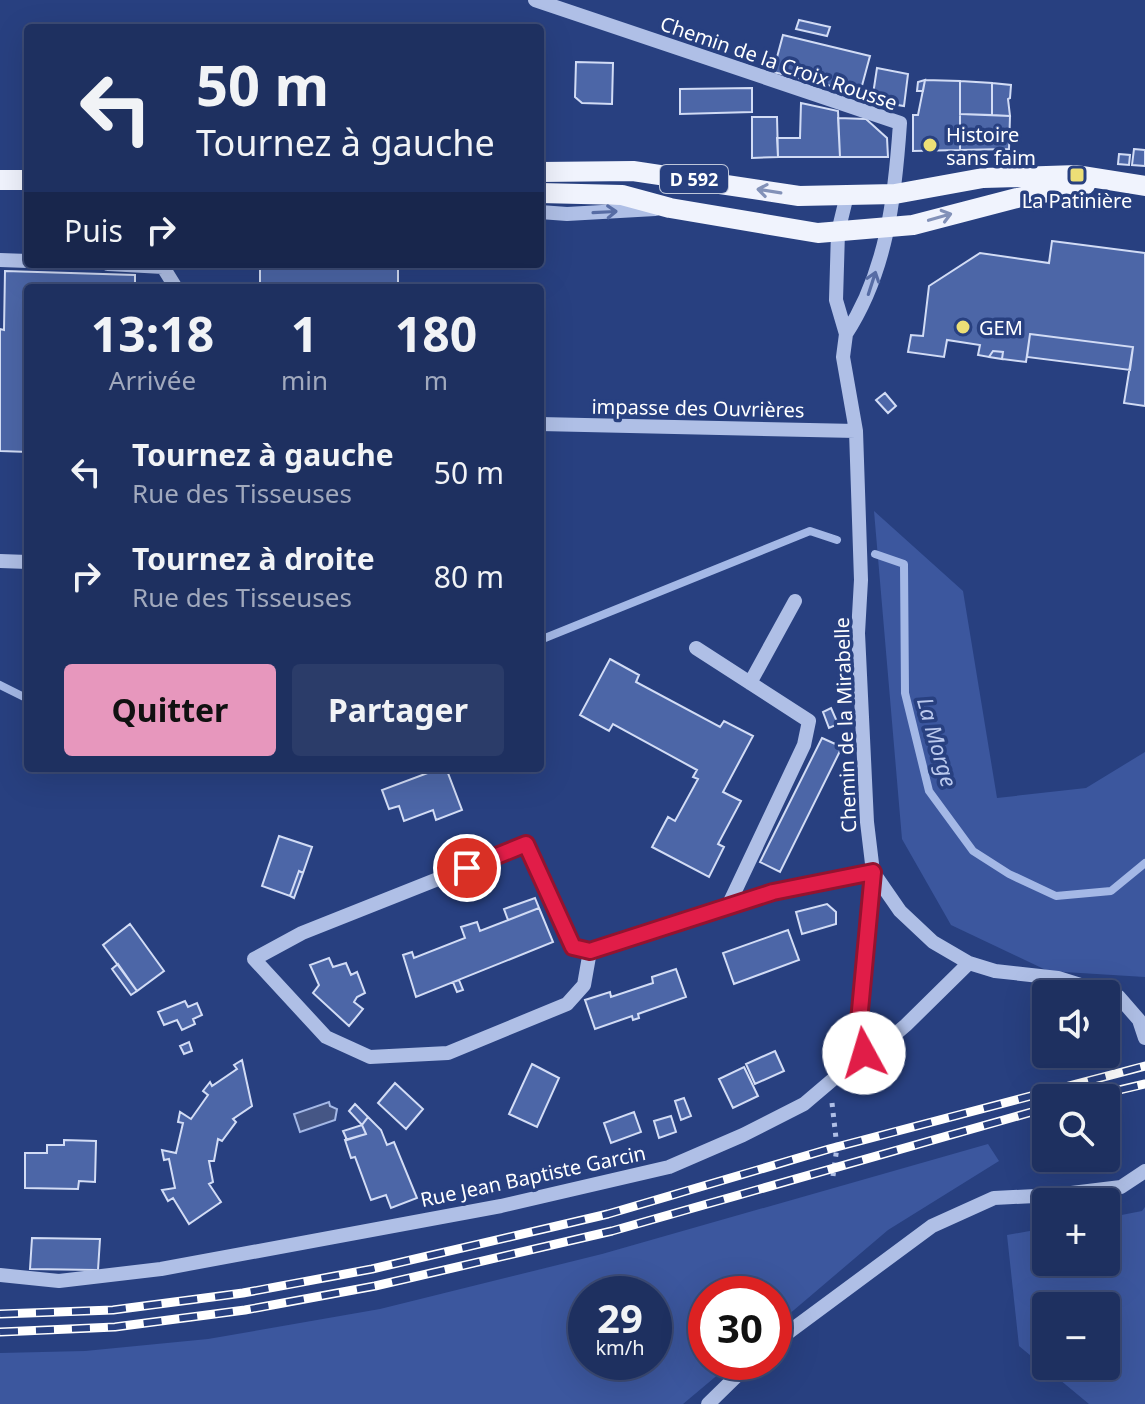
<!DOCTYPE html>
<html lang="fr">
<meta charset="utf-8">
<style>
body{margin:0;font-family:"Noto Sans",sans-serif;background:#2b3c69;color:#f1f3f6;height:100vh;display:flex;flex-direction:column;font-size:30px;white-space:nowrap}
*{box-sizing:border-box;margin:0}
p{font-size:26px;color:#a1a9bd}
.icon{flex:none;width:44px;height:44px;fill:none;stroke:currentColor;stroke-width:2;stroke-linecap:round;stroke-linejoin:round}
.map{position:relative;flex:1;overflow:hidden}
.sheet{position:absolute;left:24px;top:284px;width:520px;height:488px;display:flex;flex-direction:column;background:#1e3060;border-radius:8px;box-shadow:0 8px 32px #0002,0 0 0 2px #3c4b75}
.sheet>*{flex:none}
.top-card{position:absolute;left:24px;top:24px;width:520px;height:244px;border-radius:8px;box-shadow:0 8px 32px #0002,0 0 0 2px #3c4b75;background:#1e3060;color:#f1f3f6;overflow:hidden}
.buttons{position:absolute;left:1032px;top:980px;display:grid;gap:16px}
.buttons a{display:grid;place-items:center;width:88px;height:88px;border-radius:8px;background:#1e3060;box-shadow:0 8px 32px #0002,0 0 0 2px #3c4b75;font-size:40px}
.speed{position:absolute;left:568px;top:1276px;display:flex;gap:16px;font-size:40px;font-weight:700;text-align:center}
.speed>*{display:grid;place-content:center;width:104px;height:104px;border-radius:50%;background:#1e3060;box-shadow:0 8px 32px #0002,0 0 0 2px #3c4b75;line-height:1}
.speed small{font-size:20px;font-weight:400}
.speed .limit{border:12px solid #d22;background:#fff;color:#111}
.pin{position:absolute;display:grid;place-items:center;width:68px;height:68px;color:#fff;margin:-34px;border:4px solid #fff;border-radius:50%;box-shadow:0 2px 8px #0007}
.me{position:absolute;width:88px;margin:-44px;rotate:354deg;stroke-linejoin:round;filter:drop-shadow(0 0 6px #0008)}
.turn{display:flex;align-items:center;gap:28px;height:168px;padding:0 40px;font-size:36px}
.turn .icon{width:104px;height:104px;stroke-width:2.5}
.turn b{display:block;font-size:56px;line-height:68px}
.then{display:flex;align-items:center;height:76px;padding:0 40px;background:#0003;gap:16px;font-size:30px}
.eta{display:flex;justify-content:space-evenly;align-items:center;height:136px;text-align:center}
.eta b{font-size:48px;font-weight:700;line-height:56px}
.button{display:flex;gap:16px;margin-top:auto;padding:16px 40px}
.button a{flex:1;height:92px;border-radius:8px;background:#e797bd;color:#111;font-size:32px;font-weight:700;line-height:92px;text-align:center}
.button a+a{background:#2b3c69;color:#f1f3f6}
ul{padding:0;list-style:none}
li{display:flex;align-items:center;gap:24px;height:104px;padding:0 40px}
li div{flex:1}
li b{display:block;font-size:30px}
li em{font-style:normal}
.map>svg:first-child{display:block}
.green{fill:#3c579e;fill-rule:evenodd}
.water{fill:#455685;stroke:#a4b8e6;stroke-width:2}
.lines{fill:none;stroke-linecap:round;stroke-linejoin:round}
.stream{stroke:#a4b8e6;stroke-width:8}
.building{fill:#4c66a7;stroke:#d2dcf5;stroke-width:2}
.path{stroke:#afbfe6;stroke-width:5;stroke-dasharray:4 6;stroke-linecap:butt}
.minor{stroke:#afbfe6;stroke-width:14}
.major{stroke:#f0f3fd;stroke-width:20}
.rail-casing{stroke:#fff;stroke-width:9}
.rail{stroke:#284080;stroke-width:6;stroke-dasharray:18;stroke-linecap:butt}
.oneway{stroke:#8291b8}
.oneway2{stroke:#576ca4}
.route-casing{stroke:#92132f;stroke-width:20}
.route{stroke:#e11d48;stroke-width:14}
.poi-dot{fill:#eddf76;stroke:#284080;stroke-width:3}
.labels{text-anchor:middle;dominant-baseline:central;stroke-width:7;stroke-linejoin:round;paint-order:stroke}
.shield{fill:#284080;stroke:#bec6d9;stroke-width:2}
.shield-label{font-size:18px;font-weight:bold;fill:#fff}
.street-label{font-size:20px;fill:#fff;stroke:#284080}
.poi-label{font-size:20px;fill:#fff;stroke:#284080;text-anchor:start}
.water-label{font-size:22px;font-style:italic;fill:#bbc9ed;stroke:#284080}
</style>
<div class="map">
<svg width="1145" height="1404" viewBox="0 0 1145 1404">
<rect width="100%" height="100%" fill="#284080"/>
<!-- green -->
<path class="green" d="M874,511L963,591L997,798L1086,788L1145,752V977L1048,971L951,925L902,839Z
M988,1144L999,1161L888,1230L774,1327V1294H706V1362H733L683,1404H0V1353L85,1351L208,1339L380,1309L602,1254ZM586,1294H654V1362H586Z
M1145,1207V1404H1089L1019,1346L1007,1235L1046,1228V1262H1106V1218L1142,1211ZM1046,1306H1106V1366H1046Z"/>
<!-- water -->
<path class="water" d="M329,1102L330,1106L337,1109L335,1120L300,1132L294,1114Z"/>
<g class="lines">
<!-- stream -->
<path class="stream" d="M875,554L904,564L905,693L929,791L973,851L1009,874L1056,896L1111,891L1145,863
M540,640L810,531L837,540
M0,685L28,699"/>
</g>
<!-- building -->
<path class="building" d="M799,20L830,27L827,36L796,29Z
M783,35L870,56L860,93L773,72Z
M576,62L613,63L612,104L582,103L575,97Z
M877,68L908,74L904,106L872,101Z
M925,80L960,81V150L913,151V115H918Z
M925,80L923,91H917L918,82Z
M960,81L992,83V115L960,114Z
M992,83L1011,85L1010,98L1008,99L1010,116L992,115Z
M752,88V112L680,114V89Z
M801,103L838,111L840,157H778L777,138H800Z
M960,114L1010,116L1009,149L960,150Z
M752,117H777L778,157L752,158Z
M838,118L866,119L887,138L888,157H840Z
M1134,149L1145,150V166L1132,165Z
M1119,154L1130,155L1129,165L1118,164Z
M1052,241L1145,253V406L1124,403L1133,347L1030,334L1026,362L1002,359L1003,352L993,351L989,357L978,355L980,345L947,340L944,357L908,352L911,335L923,336L929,286L980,253L1049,263Z
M260,264H398V288H260Z
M5,271L135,275V288H28V452L0,451V329L4,330Z
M1030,334L1133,347L1130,370L1027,357Z
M993,351L1003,352L1002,359L989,357Z
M885,393L896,406L888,413L876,400Z
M610,659L639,675L636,682L720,727L724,721L753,736L723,792L741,801L718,844L724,847L709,877L652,847L668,817L675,821L698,779L693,777L697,770L613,724L609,731L580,715Z
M831,708L838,724L829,728L823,712Z
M822,738L842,747L780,872L760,862Z
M441,768H446L462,810L436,820L433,810L404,821L399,806L389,809L382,790Z
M279,836L312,847L303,873L299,871L290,896L262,886Z
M299,871L303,873L294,898L290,896Z
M535,898L539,908L508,920L504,909Z
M827,904L836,912V924L802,934L796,912Z
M539,908L553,942L416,997L403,955L412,952L414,958L465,938L461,927L477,922L480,931Z
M130,924L164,971L137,991L103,945Z
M788,930L799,960L734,984L723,953Z
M329,958L333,967L346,963L351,975L357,972L365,993L357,997L354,1002L363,1009L349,1026L313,993L319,985L310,965Z
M118,964L137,991L131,995L112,969Z
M676,969L686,997L638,1014L639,1018L633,1020L632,1016L595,1029L585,1000L610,992L611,997L653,983L652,977Z
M459,980L463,990L457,992L453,982Z
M185,1001L188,1007L197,1003L202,1015L193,1019L195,1024L182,1030L177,1020L164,1025L158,1012Z
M189,1042L192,1051L184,1054L180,1046Z
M775,1051L784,1071L755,1084L746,1064Z
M242,1060L252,1106L233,1119L236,1122L222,1141L218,1139L214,1161H209L213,1182L209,1184L221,1202L189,1224L173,1198L168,1201L162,1190L175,1188L169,1159L164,1160L162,1150L176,1153L183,1123L178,1122L180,1112L191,1119L208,1095L203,1091L210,1082L212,1086L237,1069L234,1065Z
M532,1064L559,1078L537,1127L509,1114Z
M744,1067L758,1096L733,1108L719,1079Z
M395,1083L423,1109L406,1129L378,1103Z
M684,1098L691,1116L681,1120L675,1101Z
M355,1104L368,1117L362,1125L349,1111Z
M634,1112L641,1132L611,1143L604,1123Z
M671,1116L676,1132L659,1138L654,1121Z
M368,1117L381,1130L387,1145L394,1142L417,1198L391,1208L386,1195L371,1200L355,1157L351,1158L345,1140L366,1134L362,1125Z
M362,1125L366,1134L347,1140L343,1131Z
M64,1140L96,1141L95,1182L79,1181L78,1189L25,1188V1153H47V1145H64Z
M32,1238L100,1239L98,1270L30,1269Z"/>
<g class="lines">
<!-- path -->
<path class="path" d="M832,1103L837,1147L833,1176"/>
<!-- minor -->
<path class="minor" d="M535,0L900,123C895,197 887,271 846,334
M847,195L838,232L836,300L846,334L843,357L856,431L861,580L858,633L867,822L873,872L900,911L933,942L969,963L995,971L1058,978L1119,997L1139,1020L1145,1038
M540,212L567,214L655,209
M0,260L28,261
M108,264L163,267L176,288
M540,424L856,431
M0,561L28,562
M696,648L809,721L804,745L728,906
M750,683L795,601
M590,951L584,985L567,1004L448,1053L370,1057L326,1037L254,959L302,933L526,844L573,947L590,951L773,892L873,872
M864,1053L859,1021L873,872
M0,1275L59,1281L161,1269L501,1206L669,1167L743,1135L804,1104L864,1053L885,1043L906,1025L969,963
M774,1343L932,1226L994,1198L1055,1195L1121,1187L1145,1171
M708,1404L751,1362"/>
<!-- major -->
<path class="major" d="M540,172L633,171L799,196L895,194L983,178L1077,175L1145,186
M0,180H28
M540,193L622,195L670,208L818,233L913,225L1017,198L1085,185"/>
<!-- rail casing -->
<g class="rail-casing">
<path id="rail" d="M1085,1098L1145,1084
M0,1314L113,1310L243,1293L372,1269L608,1214L829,1149L1145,1066
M0,1332L115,1327L245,1310L375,1286L612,1231L1046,1108"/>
</g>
<!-- rail -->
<use href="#rail" class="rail"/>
</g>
<!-- one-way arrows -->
<defs><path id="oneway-shaft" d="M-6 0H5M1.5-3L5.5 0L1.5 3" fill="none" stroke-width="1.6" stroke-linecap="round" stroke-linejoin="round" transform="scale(2)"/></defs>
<g class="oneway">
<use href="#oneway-shaft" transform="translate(769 191) rotate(-171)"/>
<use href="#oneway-shaft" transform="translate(940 217) rotate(-16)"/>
</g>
<g class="oneway2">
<use href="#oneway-shaft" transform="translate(605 212) rotate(-3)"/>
<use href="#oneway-shaft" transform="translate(872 283) rotate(-72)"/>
</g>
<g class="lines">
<!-- route casing -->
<g class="route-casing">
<path id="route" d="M467,868L526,844L573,947L590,951L773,892L873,872L859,1021L864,1053"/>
</g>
<!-- route -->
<use href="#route" class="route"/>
</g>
<!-- markers -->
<g class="poi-dot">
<circle cx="930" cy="145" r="8"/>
<rect x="1069" y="167" width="16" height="16" rx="4"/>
<circle cx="963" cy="327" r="8"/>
</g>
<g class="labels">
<!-- shield labels -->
<rect class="shield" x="660" y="165" width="68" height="28" rx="6"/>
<g class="shield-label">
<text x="694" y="179">D 592</text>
</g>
<!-- street labels -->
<g class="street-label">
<text transform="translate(779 63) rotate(19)">Chemin de la Croix Rousse</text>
<text transform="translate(698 408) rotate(1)">impasse des Ouvrières</text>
<text transform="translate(845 725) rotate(-92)">Chemin de la Mirabelle</text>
<text transform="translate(533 1176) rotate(-12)">Rue Jean Baptiste Garcin</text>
</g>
<!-- poi labels -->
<g class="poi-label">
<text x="946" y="134">Histoire<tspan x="946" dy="23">sans faim</tspan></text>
<text x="1077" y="200" text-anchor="middle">La Patinière</text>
<text x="979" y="327">GEM</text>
</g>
<!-- water labels -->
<g class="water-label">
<text transform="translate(938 742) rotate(74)">La Morge</text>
</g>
</g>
</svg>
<div class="buttons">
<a><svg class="icon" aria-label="sound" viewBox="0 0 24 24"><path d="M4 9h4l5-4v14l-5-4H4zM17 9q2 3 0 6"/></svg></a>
<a><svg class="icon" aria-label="search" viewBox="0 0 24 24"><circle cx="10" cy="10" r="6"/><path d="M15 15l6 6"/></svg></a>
<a>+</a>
<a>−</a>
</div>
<div class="speed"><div>29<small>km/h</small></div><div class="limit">30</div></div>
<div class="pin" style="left:467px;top:868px;background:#d93025"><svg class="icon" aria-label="arrive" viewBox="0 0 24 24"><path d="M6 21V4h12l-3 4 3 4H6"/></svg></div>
<svg class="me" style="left:864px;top:1053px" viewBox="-20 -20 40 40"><circle r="19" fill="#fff"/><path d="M0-13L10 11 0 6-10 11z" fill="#e11d48"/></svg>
<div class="top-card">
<div class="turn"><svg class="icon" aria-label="left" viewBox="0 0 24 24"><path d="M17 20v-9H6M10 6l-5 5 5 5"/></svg><div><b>50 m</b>Tournez à gauche</div></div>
<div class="then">Puis<svg class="icon" aria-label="right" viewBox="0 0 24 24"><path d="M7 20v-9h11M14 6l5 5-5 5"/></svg></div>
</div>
<section class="sheet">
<div class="eta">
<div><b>13:18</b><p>Arrivée</p></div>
<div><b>1</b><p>min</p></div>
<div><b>180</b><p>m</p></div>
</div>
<ul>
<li><svg class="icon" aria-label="left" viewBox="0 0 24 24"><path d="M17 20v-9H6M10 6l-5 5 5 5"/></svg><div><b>Tournez à gauche</b><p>Rue des Tisseuses</p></div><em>50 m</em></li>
<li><svg class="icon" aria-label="right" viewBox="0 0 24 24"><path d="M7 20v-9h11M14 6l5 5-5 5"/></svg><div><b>Tournez à droite</b><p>Rue des Tisseuses</p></div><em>80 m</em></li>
</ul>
<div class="button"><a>Quitter</a><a>Partager</a></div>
</section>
</div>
